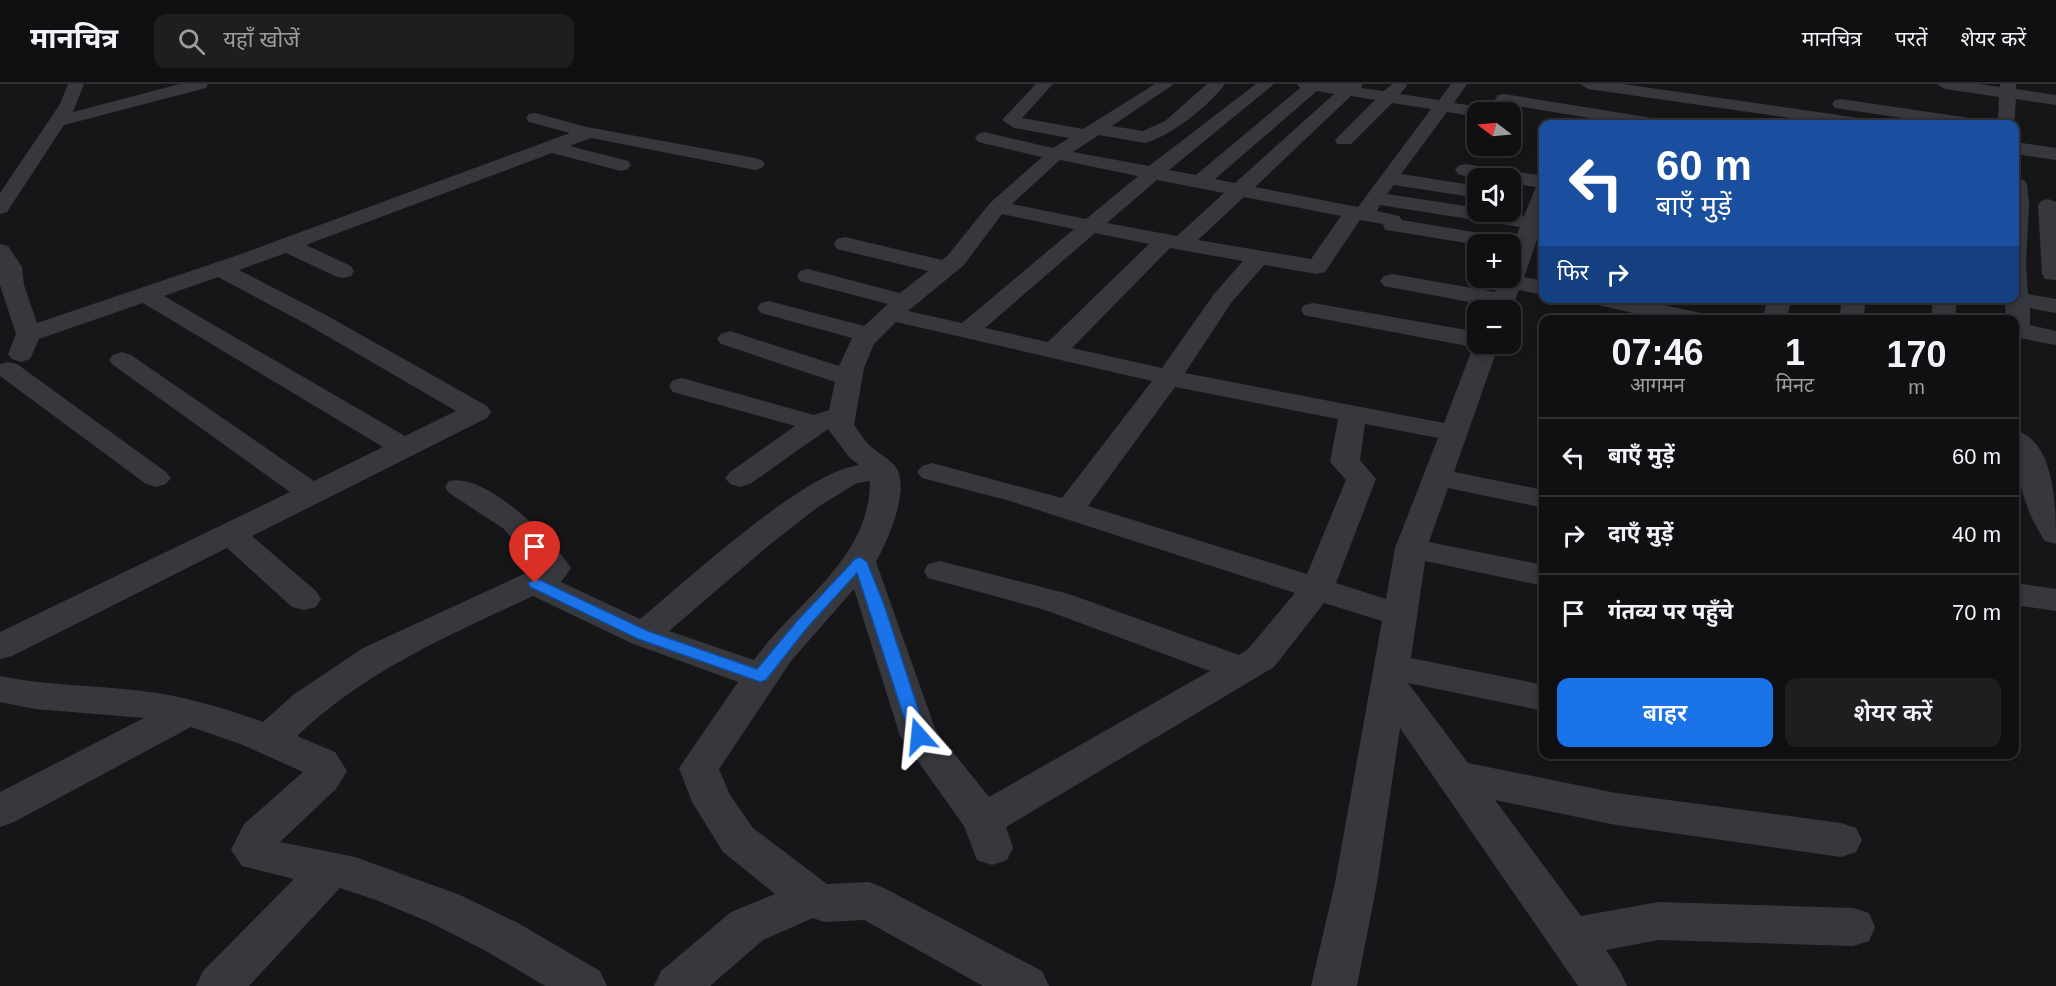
<!DOCTYPE html>
<html lang="hi">
<meta charset="utf-8">
<style>
body{margin:0;font-family:Helvetica,"Noto Sans Devanagari",sans-serif;background:#1e1e20;color:#f1f3f6;height:100vh;display:flex;flex-direction:column;font-size:22px;white-space:nowrap}
*{box-sizing:border-box;margin:0}
p{font-size:20px;color:#9c9d9f}
.icon{flex:none;width:33px;height:33px;fill:none;stroke:currentColor;stroke-width:2;stroke-linecap:round;stroke-linejoin:round}
.map{position:relative;flex:1;overflow:hidden}
.panel{position:absolute;left:1539px;top:231px;width:480px;height:444px;display:flex;flex-direction:column;background:#101012;border-radius:12px;box-shadow:0 3px 9px #0003,0 0 0 2px #303032}
.panel>*{flex:none}
.hud{position:absolute;left:1539px;top:36px;width:480px;height:183px;border-radius:12px;box-shadow:0 3px 9px #0003,0 0 0 2px #303032;background:#1a4fa0;color:#fff;overflow:hidden}
.needle{width:39px;rotate:286deg}
.fabs{position:absolute;left:1467px;top:18px;display:grid;gap:12px}
.fabs a{display:grid;place-items:center;width:54px;height:54px;border-radius:12px;background:#101012;box-shadow:0 3px 9px #0003,0 0 0 2px #303032;font-size:30px}
.pin{position:absolute;display:grid;place-items:center;width:51px;height:51px;color:#fff;margin:-62px -26px;border-radius:50% 50% 50% 0;rotate:-45deg;box-shadow:0 0 6px #0007}
.pin .icon{rotate:45deg}
.me{position:absolute;width:66px;margin:-33px;rotate:342deg;stroke-linejoin:round;filter:drop-shadow(0 0 4px #0008)}
.turn{display:flex;align-items:center;gap:21px;height:126px;padding:0 18px;font-size:27px}
.turn .icon{width:78px;height:78px;stroke-width:2.5}
.turn b{display:block;font-size:42px;line-height:51px}
.then{display:flex;align-items:center;height:57px;padding:0 18px;background:#0003;gap:12px;font-size:22px}
.eta{display:flex;justify-content:space-evenly;align-items:center;height:102px;text-align:center}
.eta b{font-size:36px;font-weight:600;line-height:42px}
.action{display:flex;gap:12px;margin-top:auto;padding:12px 18px}
.action a{flex:1;height:69px;border-radius:12px;background:#1a73e8;color:#fff;font-size:24px;font-weight:600;line-height:69px;text-align:center}
.action a+a{background:#1e1e20;color:#f1f3f6}
ul{padding:0;list-style:none}
li{display:flex;align-items:center;gap:18px;height:78px;padding:0 18px;border-top:2px solid #303032}
li div{flex:1}
li b{display:block;font-size:22px}
li em{font-style:normal}
header{display:flex;align-items:center;gap:36px;box-sizing:border-box;height:84px;padding:0 30px;background:#101012;border-bottom:2px solid #303032}
header strong{font-size:28px}
nav{display:flex;gap:33px;margin-inline-start:auto;font-size:21px}
.search{width:420px;height:54px;background:#1e1e20;display:flex;align-items:center;gap:15px;box-sizing:border-box;padding:0 21px;border-radius:12px;color:#9c9d9f;font-size:22px}
.map>svg:first-child{display:block}
.lines{fill:none;stroke-linecap:round;stroke-linejoin:round}
.minor{fill:#37383d;fill-rule:evenodd}
.route{fill:#1a73e8;stroke:#114b97;stroke-width:1.5}
</style>
<header>
<strong>मानचित्र</strong>
<div class="search"><svg class="icon" aria-label="search" viewBox="0 0 24 24"><circle cx="10" cy="10" r="6"/><path d="M15 15l6 6"/></svg>यहाँ खोजें</div>
<nav><a>मानचित्र</a><a>परतें</a><a>शेयर करें</a></nav>
</header>
<div class="map">
<svg width="2056" height="902" viewBox="0 0 2056 902">
<rect width="100%" height="100%" fill="#161618"/>
<g class="lines">
<!-- minor -->
<path class="minor" d="M68,0H84L73,28L180,0H208L206,4L64,41L7,128L0,130V109L60,20Z
M1036,0H1053L1022,34L1083,45L1155,0H1174L1112,42L1143,47L1165,37L1207,0H1225C1209,22 1171,52 1145,59L1099,51L1073,68L1149,82L1256,0H1274L1169,86L1196,91L1300,4L1297,0H1363L1361,4L1384,7L1392,0H1406L1407,2L1400,10L1439,16L1451,0H1467L1454,19L1487,24L1489,28H1478V33L1447,28L1401,90L1478,102V114L1394,101L1387,110L1478,124V128H1499L1524,132L1536,103L1510,99V94L1465,92L1458,90L1455,86L1458,82L1465,80L1544,92V147H1540L1524,193L1544,197V211L1519,206L1510,228L1488,226L1490,222L1384,202L1380,197L1384,192L1392,190L1495,208L1500,194H1510V160L1478,161L1393,147L1385,146L1383,140L1360,136L1325,188L1317,190L1264,181L1231,219L1185,289L1444,339L1473,263L1313,233L1304,231L1301,226L1304,221L1313,219L1478,248V260H1499L1454,388L1544,406V424L1448,404L1429,458L1544,481V502L1425,477L1411,574L1544,601V627L1408,599L1468,679L1616,709L1841,739L1856,744L1862,756L1856,768L1841,773L1616,741L1495,716L1581,832L1658,818L1853,824L1869,829L1875,843L1869,857L1853,862L1658,856L1606,866L1620,887L1627,902H1578L1400,644L1377,799L1357,902H1311L1335,799L1382,537L1324,519L1274,583L1006,743L1013,764L1007,776L992,781L977,776L964,742L900,652L854,505L791,577L719,685L730,711L753,744L827,800L869,798L884,804L1042,887L1049,902H983L864,836L824,838L813,834L763,856L710,902H654L661,887L731,828L775,810L723,768L692,718L679,684L738,598L631,559L533,512C449,551 365,587 297,652L335,668L347,687L336,705L280,758L355,773L460,811L518,839L600,887L607,902H545L486,867L429,838L376,816L340,804L249,902H196L203,887L294,795L242,782L231,766L244,740L303,688L243,661L191,643L14,738L0,743V708L144,634L35,625L0,618V592C47,602 95,601 142,607C184,612 224,624 263,638L293,611L363,564L537,484L504,445L449,409L445,403L449,397C486,388 552,455 571,484L561,498L640,535C686,497 805,387 859,381L849,373L828,345L750,400L740,403L730,400L725,394L730,388L795,342L673,308L669,302L673,296L682,294L814,331L829,326L835,298L721,260L717,255L721,250L730,247L839,282L852,254L761,229L757,224L761,219L769,217L864,242L888,220L800,197L797,192L800,187L808,185L900,209L928,187L837,165L834,160L837,155L845,153L942,176L948,171L990,119L1042,73L978,58L975,54L978,50L984,48L1053,64L1069,54L1014,44L1002,36ZM1317,7L1334,10L1235,99L1215,95ZM1351,12L1375,16L1335,56L1337,60H1351L1392,19L1431,25L1358,123L1255,103ZM1060,76L1138,92L1086,135L1012,120ZM1157,96L1224,109L1177,152L1107,139ZM1244,113L1341,132L1311,175L1198,156ZM1380,121L1520,143L1515,155L1402,136L1399,132L1377,127ZM1002,130L1074,145L962,239L908,227L964,181ZM1095,149L1149,160L1048,258L985,244ZM1170,164L1243,177L1214,210L1162,284L1072,264ZM896,238L1152,297L1062,414L932,379L922,382L917,388L922,394L1010,417L1295,509L1248,565L1239,571L1069,510L940,477L928,480L924,487L928,494L1045,526L1210,587L989,713L936,647L876,478C887,458 913,401 894,381C887,373 876,368 868,360C863,354 859,348 854,341L864,284L874,260ZM1175,303L1338,335L1330,378L1346,396L1307,490L1088,422ZM1365,340L1438,354L1395,464L1386,515L1336,499L1376,395L1360,376ZM870,397C870,476 795,518 754,576L669,547L768,462L818,423L857,399Z
M1580,0H1623L1866,35L1872,36L1875,40H1832L1588,5Z
M1937,0H1980L2000,3V0H2016V5L2056,11V21L2016,15L2014,42L1998,40L1999,13L1945,5Z
M1504,10L1658,35L1664,36L1667,40H1627L1498,19L1495,15L1498,11Z
M1841,15L1976,35L1982,36L1985,40H1943L1835,24L1832,20L1835,16Z
M535,29L587,43L755,74L762,76L765,80L762,84L755,86L591,54L570,62L628,77L631,81L628,85L621,87L552,69L306,161L351,182L354,187L351,192L343,194L335,192L286,169L239,186L326,231L487,322L491,328L487,334L252,452L316,507L321,515L316,523L304,526L292,523L227,464L12,572L0,575V548L290,408L113,281L109,276L113,271L122,268L131,271L314,397L383,363L143,219L39,255L30,275L21,278L12,275L8,270L16,250L0,201V160L8,162L22,183L24,201L37,239L244,169L570,49L529,38L526,34L529,30ZM218,193L308,241L456,327L405,352L164,212Z
M2014,58L2056,64V76L2014,70Z
M2017,94L2024,96L2027,100L2029,120L2026,180L2028,210L2056,215V229L2030,224V241L2056,247V261L2014,253V236H2006L2005,214H2014V95Z
M2048,115L2056,118V196L2045,195L2042,190L2038,121L2041,117Z
M1586,214H1633L1709,231L1712,236H1664L1589,219Z
M1768,214H1792L1786,236H1762Z
M1842,214H1866L1863,236H1839Z
M1933,214H1957L1955,236H1931Z
M8,278L17,280L166,388L171,394L166,400L156,403L146,400L0,292V280Z
M2014,346C2056,356 2056,425 2056,460L2045,457C2023,425 2014,384 2014,346Z
M2014,499L2056,505V527L2014,521Z"/>
</g>
<!-- route -->
<path class="route" d="M860,473L867,478L885,523L927,652L925,656L919,658L913,656L910,652L857,489L807,544L766,596L760,598L638,555L530,503L528,499L535,495L540,496L648,547L757,585L797,537L855,475Z"/>
</svg>
<div class="fabs">
<a><svg class="needle" viewBox="-14 -14 28 28"><path d="M0-13l5 13h-10z" fill="#e53935"/><path d="M0 13l5-13h-10z" fill="#9c9d9f"/></svg></a>
<a><svg class="icon" aria-label="sound" viewBox="0 0 24 24"><path d="M4 9h4l5-4v14l-5-4H4zM17 9q2 3 0 6"/></svg></a>
<a>+</a>
<a>−</a>
</div>
<div class="pin" style="left:535px;top:499px;background:#d93025"><svg class="icon" aria-label="arrive" viewBox="0 0 24 24"><path d="M6 21V4h12l-3 4 3 4H6"/></svg></div>
<svg class="me" style="left:919px;top:652px" viewBox="-20 -20 40 40"><path d="M0-17L14 15 0 8-14 15z" fill="#1a73e8" stroke="#fff" stroke-width="4"/></svg>
<div class="hud">
<div class="turn"><svg class="icon" aria-label="left" viewBox="0 0 24 24"><path d="M17 20v-9H6M10 6l-5 5 5 5"/></svg><div><b>60 m</b>बाएँ मुड़ें</div></div>
<div class="then">फिर<svg class="icon" aria-label="right" viewBox="0 0 24 24"><path d="M7 20v-9h11M14 6l5 5-5 5"/></svg></div>
</div>
<section class="panel">
<div class="eta">
<div><b>07:46</b><p>आगमन</p></div>
<div><b>1</b><p>मिनट</p></div>
<div><b>170</b><p>m</p></div>
</div>
<ul>
<li><svg class="icon" aria-label="left" viewBox="0 0 24 24"><path d="M17 20v-9H6M10 6l-5 5 5 5"/></svg><div><b>बाएँ मुड़ें</b></div><em>60 m</em></li>
<li><svg class="icon" aria-label="right" viewBox="0 0 24 24"><path d="M7 20v-9h11M14 6l5 5-5 5"/></svg><div><b>दाएँ मुड़ें</b></div><em>40 m</em></li>
<li><svg class="icon" aria-label="arrive" viewBox="0 0 24 24"><path d="M6 21V4h12l-3 4 3 4H6"/></svg><div><b>गंतव्य पर पहुँचे</b></div><em>70 m</em></li>
</ul>
<div class="action"><a>बाहर</a><a>शेयर करें</a></div>
</section>
</div>
